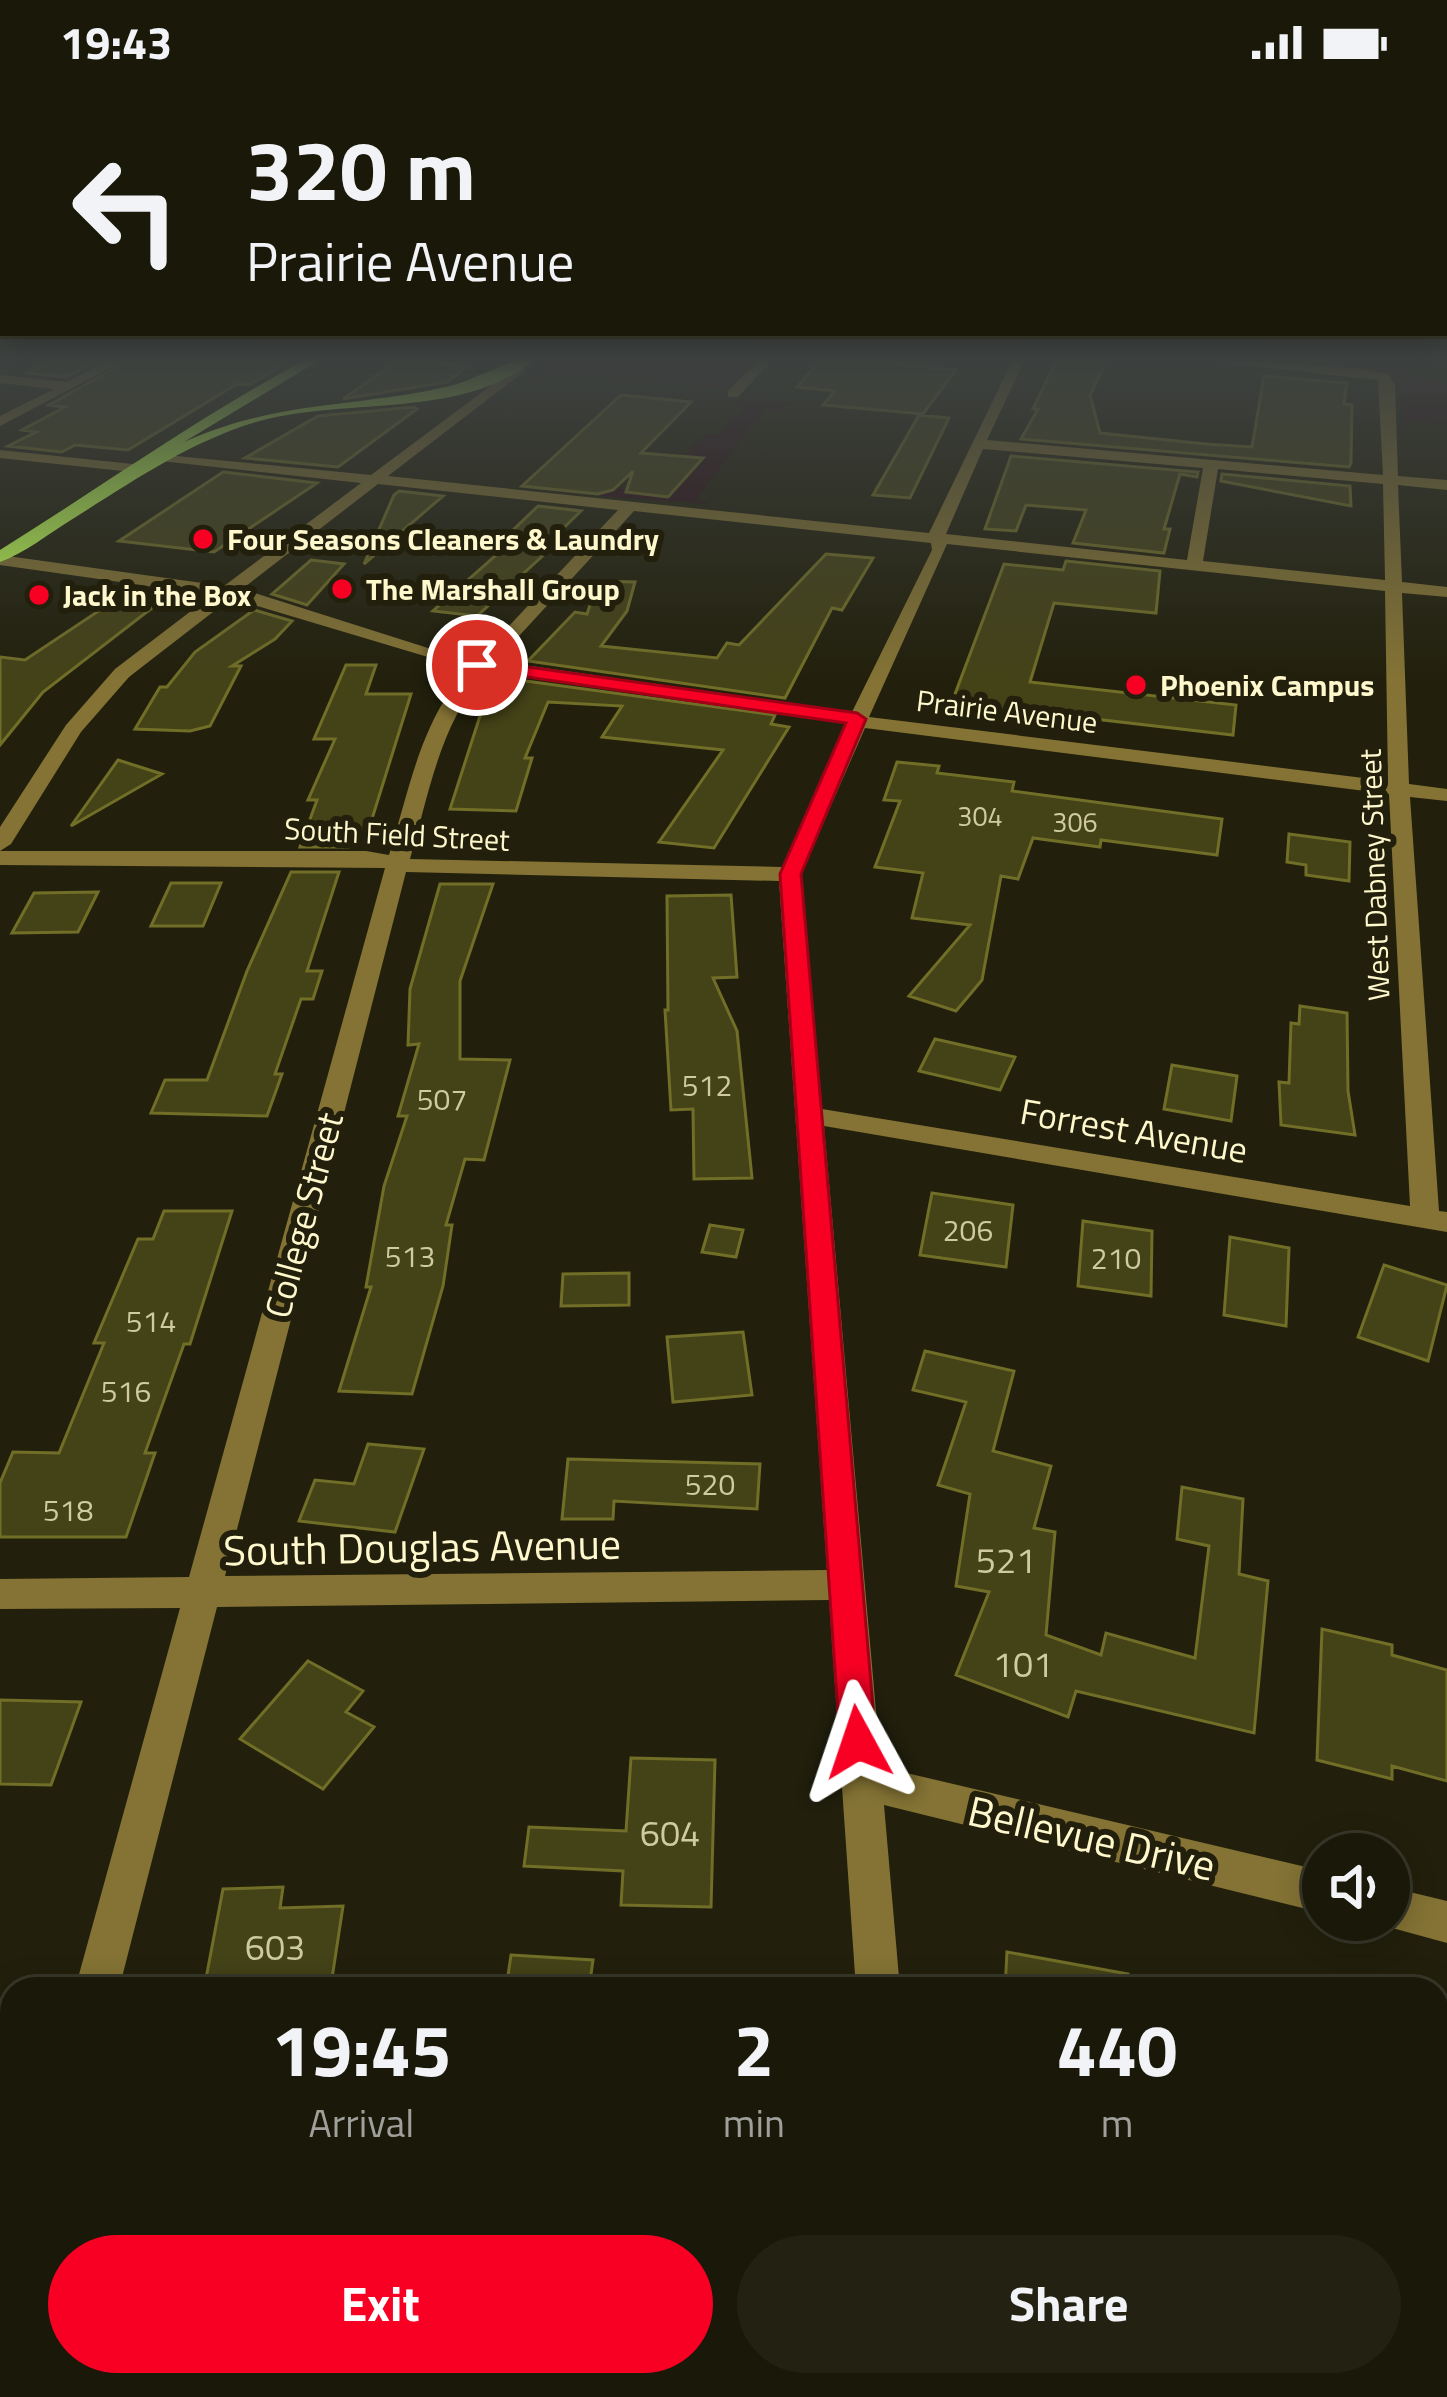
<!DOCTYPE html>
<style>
body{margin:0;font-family:"Titillium Web",sans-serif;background:#232112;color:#f1f3f6;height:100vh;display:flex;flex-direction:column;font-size:45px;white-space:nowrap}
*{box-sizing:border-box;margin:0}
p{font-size:39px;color:#9fa09c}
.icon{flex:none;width:66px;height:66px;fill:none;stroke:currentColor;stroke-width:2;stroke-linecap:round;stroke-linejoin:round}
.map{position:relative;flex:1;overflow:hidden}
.details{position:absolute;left:0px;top:1893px;width:1449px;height:420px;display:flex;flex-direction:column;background:#1a1809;border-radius:36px 36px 0 0;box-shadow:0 6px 30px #0003,0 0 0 3px #38372a}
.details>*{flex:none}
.banner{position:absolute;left:0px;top:0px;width:1449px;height:252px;box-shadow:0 6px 30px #0003,0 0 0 3px #38372a;background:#1a1809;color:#f1f3f6;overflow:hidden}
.tools{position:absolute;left:1302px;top:1749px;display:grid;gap:24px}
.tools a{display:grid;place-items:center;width:108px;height:108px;border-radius:50%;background:#1a1809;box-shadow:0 6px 30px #0003,0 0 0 3px #38372a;font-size:60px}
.pin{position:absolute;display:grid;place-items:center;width:102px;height:102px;color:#fff;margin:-51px;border:6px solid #fff;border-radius:50%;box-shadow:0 3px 12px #0007}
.me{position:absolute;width:132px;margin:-66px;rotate:355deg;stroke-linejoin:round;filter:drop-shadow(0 0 9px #0008)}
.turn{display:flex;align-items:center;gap:42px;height:252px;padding:0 48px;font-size:54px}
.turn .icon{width:156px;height:156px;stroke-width:2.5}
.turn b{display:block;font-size:84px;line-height:102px}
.eta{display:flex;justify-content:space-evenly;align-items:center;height:204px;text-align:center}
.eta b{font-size:72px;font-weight:700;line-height:84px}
.cta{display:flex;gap:24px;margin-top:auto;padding:24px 48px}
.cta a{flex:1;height:138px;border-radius:72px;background:#f80024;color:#fff;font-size:48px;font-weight:700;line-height:138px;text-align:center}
.cta a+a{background:#232112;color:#f1f3f6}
.status{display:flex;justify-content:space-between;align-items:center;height:84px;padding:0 60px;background:#1a1809;direction:ltr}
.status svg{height:33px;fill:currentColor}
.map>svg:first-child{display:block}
.green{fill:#2c0e17}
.building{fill:#444217;stroke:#716e27;stroke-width:3}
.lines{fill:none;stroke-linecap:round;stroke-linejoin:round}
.minor{fill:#847334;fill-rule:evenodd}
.major{fill:#beff54;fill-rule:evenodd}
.route{fill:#f80024;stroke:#a10017;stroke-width:3}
.poi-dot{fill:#f80024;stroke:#22200c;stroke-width:4.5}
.labels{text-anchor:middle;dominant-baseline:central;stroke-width:12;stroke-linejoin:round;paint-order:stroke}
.far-number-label{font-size:27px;fill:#d0caa0}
.far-poi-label{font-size:30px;font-weight:bold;fill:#fff8cd;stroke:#22200c;text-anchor:start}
.far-street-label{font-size:30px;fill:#fff8cd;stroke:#22200c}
.number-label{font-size:30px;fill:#d0caa0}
.street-label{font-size:36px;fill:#fff8cd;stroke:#22200c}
.near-number-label{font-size:36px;fill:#d0caa0}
.near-street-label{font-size:42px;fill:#fff8cd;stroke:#22200c}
</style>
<div class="status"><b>19:43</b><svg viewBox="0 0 49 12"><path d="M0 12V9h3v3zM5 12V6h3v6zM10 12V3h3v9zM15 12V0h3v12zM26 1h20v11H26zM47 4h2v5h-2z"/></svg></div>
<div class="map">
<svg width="1447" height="2313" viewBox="0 0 1447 2313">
<rect width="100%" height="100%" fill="#22200c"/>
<!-- green -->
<path class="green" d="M555,273H758L732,300L718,305L557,288L536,298L524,297Z
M1354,273H1375L1447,302V341L1402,337L1400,297Z
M738,315L794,319L776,328L765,325L697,414L708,420L598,412L607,403C662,408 660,428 706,374L652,368L686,370L705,350H719L732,336L721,333H735L744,324L732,321Z"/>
<!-- building -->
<path class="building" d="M62,273H105L66,293L27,289Z
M135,273H296L249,301L237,300L128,366L75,361L62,368L8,362L36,348L22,346L65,323L49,321Z
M822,274L901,280L956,286L923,330L823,321L835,307L797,303Z
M1057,275L1105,280L1090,311L1100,349L1206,360L1252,363L1264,292L1347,299L1344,320L1352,321L1351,379L1349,383L1021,355L1038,325H1033Z
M399,276L468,282L447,298L343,315Z
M621,311L691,318L641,369L703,374L668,413L626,408L633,387L613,406L598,410L522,402Z
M414,323L417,325L338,383L245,374L318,332Z
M919,331L949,334L910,414L873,411Z
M1011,372L1198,388L1197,393L1180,390L1164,445H1170L1164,469L1073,459L1086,426L1026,421L1016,447L985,445Z
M223,388L317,399L214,468L119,457Z
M1222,390L1350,402L1351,422L1221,397Z
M399,407L443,412L364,480L394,411Z
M538,422L581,427L542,465L549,466L477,532L433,527L520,450L510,449Z
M826,470L873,474L842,526L832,524L785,614L528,577L575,528L587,530L598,497L635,498L627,527L601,562L717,574L727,559L739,561Z
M311,476L344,480L307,521L272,510Z
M1066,477L1160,487L1156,529L1054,519L1030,598L1236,621L1233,651L1094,635L1093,642L949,626L1004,480L1063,486Z
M112,518L152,524L43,608L0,661V573L25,576Z
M254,526L292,537L275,555L232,582H241L210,642L190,647L135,645L160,603H167L195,568Z
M346,581H376L366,610H411L366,754L350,755L348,763H300L317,716H308L335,655H314Z
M511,595L775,631L771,640L789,643L714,764L659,758L723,666L602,653L622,622L548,618L525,674H532L516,727L450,725L480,632Z
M118,676L162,690L71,742Z
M897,678L939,682L937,689L1014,698L1012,707L1222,735L1217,771L1101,756L1100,763L1033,754L1018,795L1001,792L982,896L956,927L909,912L970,841L912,834L923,789L875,783L900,717L884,716Z
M1289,750L1350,758L1349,797L1306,791V781L1287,778Z
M291,788H339L307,887H322L313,915H301L275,990H282L267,1032L151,1029L165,996H207L247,887Z
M171,799H221L203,842H151Z
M440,800H493L460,897V975L510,976L484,1076L465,1075L446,1141H452L443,1202L412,1310L339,1307L371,1203H366L384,1102L407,1032H398L419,960L408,961L410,905Z
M98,808L78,848L12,849L34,809Z
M731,811L737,893L713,894L737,947L752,1094L694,1095L693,1025L671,1026L665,926H668L667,812Z
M1300,922L1347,929L1348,1007L1355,1051L1281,1041L1279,998L1289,999L1291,939L1299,940Z
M935,955L1015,973L1000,1006L919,987Z
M1172,981L1237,992L1231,1037L1164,1025Z
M932,1109L1013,1121L1006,1183L920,1171Z
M164,1127H232L190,1260H184L145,1369H155L126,1453H0V1399L13,1368L59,1369L104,1259H94L138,1155H153Z
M1083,1137L1152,1147L1151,1212L1078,1202Z
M710,1141L743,1146L736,1173L702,1168Z
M1230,1153L1289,1164L1286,1242L1224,1231Z
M1384,1181L1447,1201L1428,1277L1358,1253Z
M629,1189V1221L561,1222L563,1190Z
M743,1248L752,1311L673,1318L667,1253Z
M925,1267L1014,1287L993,1367L1051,1382L1034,1444L1055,1448L1046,1551L1101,1571L1106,1549L1195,1574L1209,1462L1177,1455L1182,1403L1243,1415L1239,1490L1268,1497L1254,1649L1076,1607L1068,1633L956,1591L989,1508L956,1502L970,1410L938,1401L966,1318L913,1306Z
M368,1360L424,1365L395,1448L299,1437L315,1396L354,1400Z
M568,1375L760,1380L757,1425L614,1417L613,1435H562Z
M1322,1545L1392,1561V1571L1447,1586V1697L1392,1682V1695L1317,1676Z
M308,1577L363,1607L346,1628L374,1643L323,1705L240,1655Z
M0,1616L81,1618L51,1701L0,1700Z
M631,1674L715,1676L711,1823L621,1821L623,1787L524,1782L529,1743L626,1747Z
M283,1803L280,1824L343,1822L331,1901L204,1905L223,1805Z
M1007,1868L1128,1890L1127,1905H1005Z
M511,1871L593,1876L589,1905H506Z"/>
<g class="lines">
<!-- minor -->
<path class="minor" d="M115,273H131L0,342V332L54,305L0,299V291L67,298Z
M762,273H775L738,313H728V307Z
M1014,273H1026L987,356L1383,391L1378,296L1168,273L1358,284L1388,290L1395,301L1398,392L1447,396V406L1398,401L1402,498L1447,503V513L1402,509L1409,700L1447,705V717L1410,713L1439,1127L1447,1128V1148L824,1042L881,1683L1323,1787V1829L884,1721L900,1905H856L829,1516L217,1523L119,1905H75L180,1524L0,1525V1495L189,1493L385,784L0,781V767H366L389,771C409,707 421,635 468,585L231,514L129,593L81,648L11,760L0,767V743L66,641L115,585L212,511L0,481V471L224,502L361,399L161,377L156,370L371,391L521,279L526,286L388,392L929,449ZM983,365L1203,384L1187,476L946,450ZM1218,385L1383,400L1385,496L1203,477ZM378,400L618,426L478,575L450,571L242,505ZM634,427L931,459L932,466L852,628L496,577ZM947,460L1385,507L1388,697L869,633ZM487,587L834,635L847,639L782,783L410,775C429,710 440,638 487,587ZM865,644L1389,710L1410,1122L822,1025L801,790ZM406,788L779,797L827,1486L225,1492Z
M0,366L142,381L149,385L142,389L0,374Z
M1389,1803L1447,1817V1859L1374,1839L1389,1836Z
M12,2204V2295L0,2300V2209Z
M884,2301H936L937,2313H885Z"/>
<!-- major -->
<path class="major" d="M310,273H325L184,358C277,316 355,324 450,302C478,295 513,273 538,273C464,337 345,312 256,338C189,358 130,399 71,436C48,450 25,469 0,478V466C104,401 202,331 310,273Z"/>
</g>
<!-- sky -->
<linearGradient id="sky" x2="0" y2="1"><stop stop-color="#131207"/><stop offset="0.46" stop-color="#3e4240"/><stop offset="1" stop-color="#3e4240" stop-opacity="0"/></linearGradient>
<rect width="1447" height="597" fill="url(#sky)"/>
<!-- route -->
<path class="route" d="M477,576L857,629L866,635L801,790L876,1658L871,1670L858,1674L845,1670L840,1658L780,790L846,639L471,585V577Z"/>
<!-- markers -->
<g class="poi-dot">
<circle cx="203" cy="455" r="12"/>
<circle cx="342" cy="505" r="12"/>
<circle cx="39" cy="511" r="12"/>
<circle cx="1136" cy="601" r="12"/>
</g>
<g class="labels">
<!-- far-number labels -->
<g class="far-number-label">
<text x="980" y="731">304</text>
<text x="1075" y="737">306</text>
</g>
<!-- far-poi labels -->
<g class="far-poi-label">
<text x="227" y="455">Four Seasons Cleaners &amp; Laundry</text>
<text x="366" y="505">The Marshall Group</text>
<text x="63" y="511">Jack in the Box</text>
<text x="1160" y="601">Phoenix Campus</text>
</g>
<!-- far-street labels -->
<g class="far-street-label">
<text transform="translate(1007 627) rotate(7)">Prairie Avenue</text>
<text transform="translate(397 750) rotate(3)">South Field Street</text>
<text transform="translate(1374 791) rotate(-92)">West Dabney Street</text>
</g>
<!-- number labels -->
<g class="number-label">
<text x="707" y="1001">512</text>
<text x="442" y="1015">507</text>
<text x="968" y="1146">206</text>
<text x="410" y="1172">513</text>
<text x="1116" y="1174">210</text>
<text x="151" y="1237">514</text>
<text x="126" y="1307">516</text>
<text x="710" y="1400">520</text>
<text x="68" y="1426">518</text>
</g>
<!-- street labels -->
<g class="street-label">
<text transform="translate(1134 1046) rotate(10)">Forrest Avenue</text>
<text transform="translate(303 1131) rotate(-75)">College Street</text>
</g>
<!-- near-number labels -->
<g class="near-number-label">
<text x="1006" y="1475">521</text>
<text x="1023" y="1579">101</text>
<text x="670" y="1748">604</text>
<text x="275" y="1862">603</text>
</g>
<!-- near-street labels -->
<g class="near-street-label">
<text transform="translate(422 1462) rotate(-1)">South Douglas Avenue</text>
<text transform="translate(1092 1753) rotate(13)">Bellevue Drive</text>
</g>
</g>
</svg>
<div class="tools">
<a><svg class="icon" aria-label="sound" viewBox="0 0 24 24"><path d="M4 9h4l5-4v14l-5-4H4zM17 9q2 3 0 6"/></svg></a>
</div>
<div class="pin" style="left:477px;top:581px;background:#d93025"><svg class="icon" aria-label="arrive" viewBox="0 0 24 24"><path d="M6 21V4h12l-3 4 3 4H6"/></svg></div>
<svg class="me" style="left:858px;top:1658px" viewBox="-20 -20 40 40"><path d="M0-17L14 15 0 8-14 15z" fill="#f80024" stroke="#fff" stroke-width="4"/></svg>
<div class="banner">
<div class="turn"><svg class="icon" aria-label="left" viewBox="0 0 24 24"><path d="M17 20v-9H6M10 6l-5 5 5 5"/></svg><div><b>320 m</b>Prairie Avenue</div></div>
</div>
<section class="details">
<div class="eta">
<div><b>19:45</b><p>Arrival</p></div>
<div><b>2</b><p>min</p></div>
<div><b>440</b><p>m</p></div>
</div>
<div class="cta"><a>Exit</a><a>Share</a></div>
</section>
</div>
